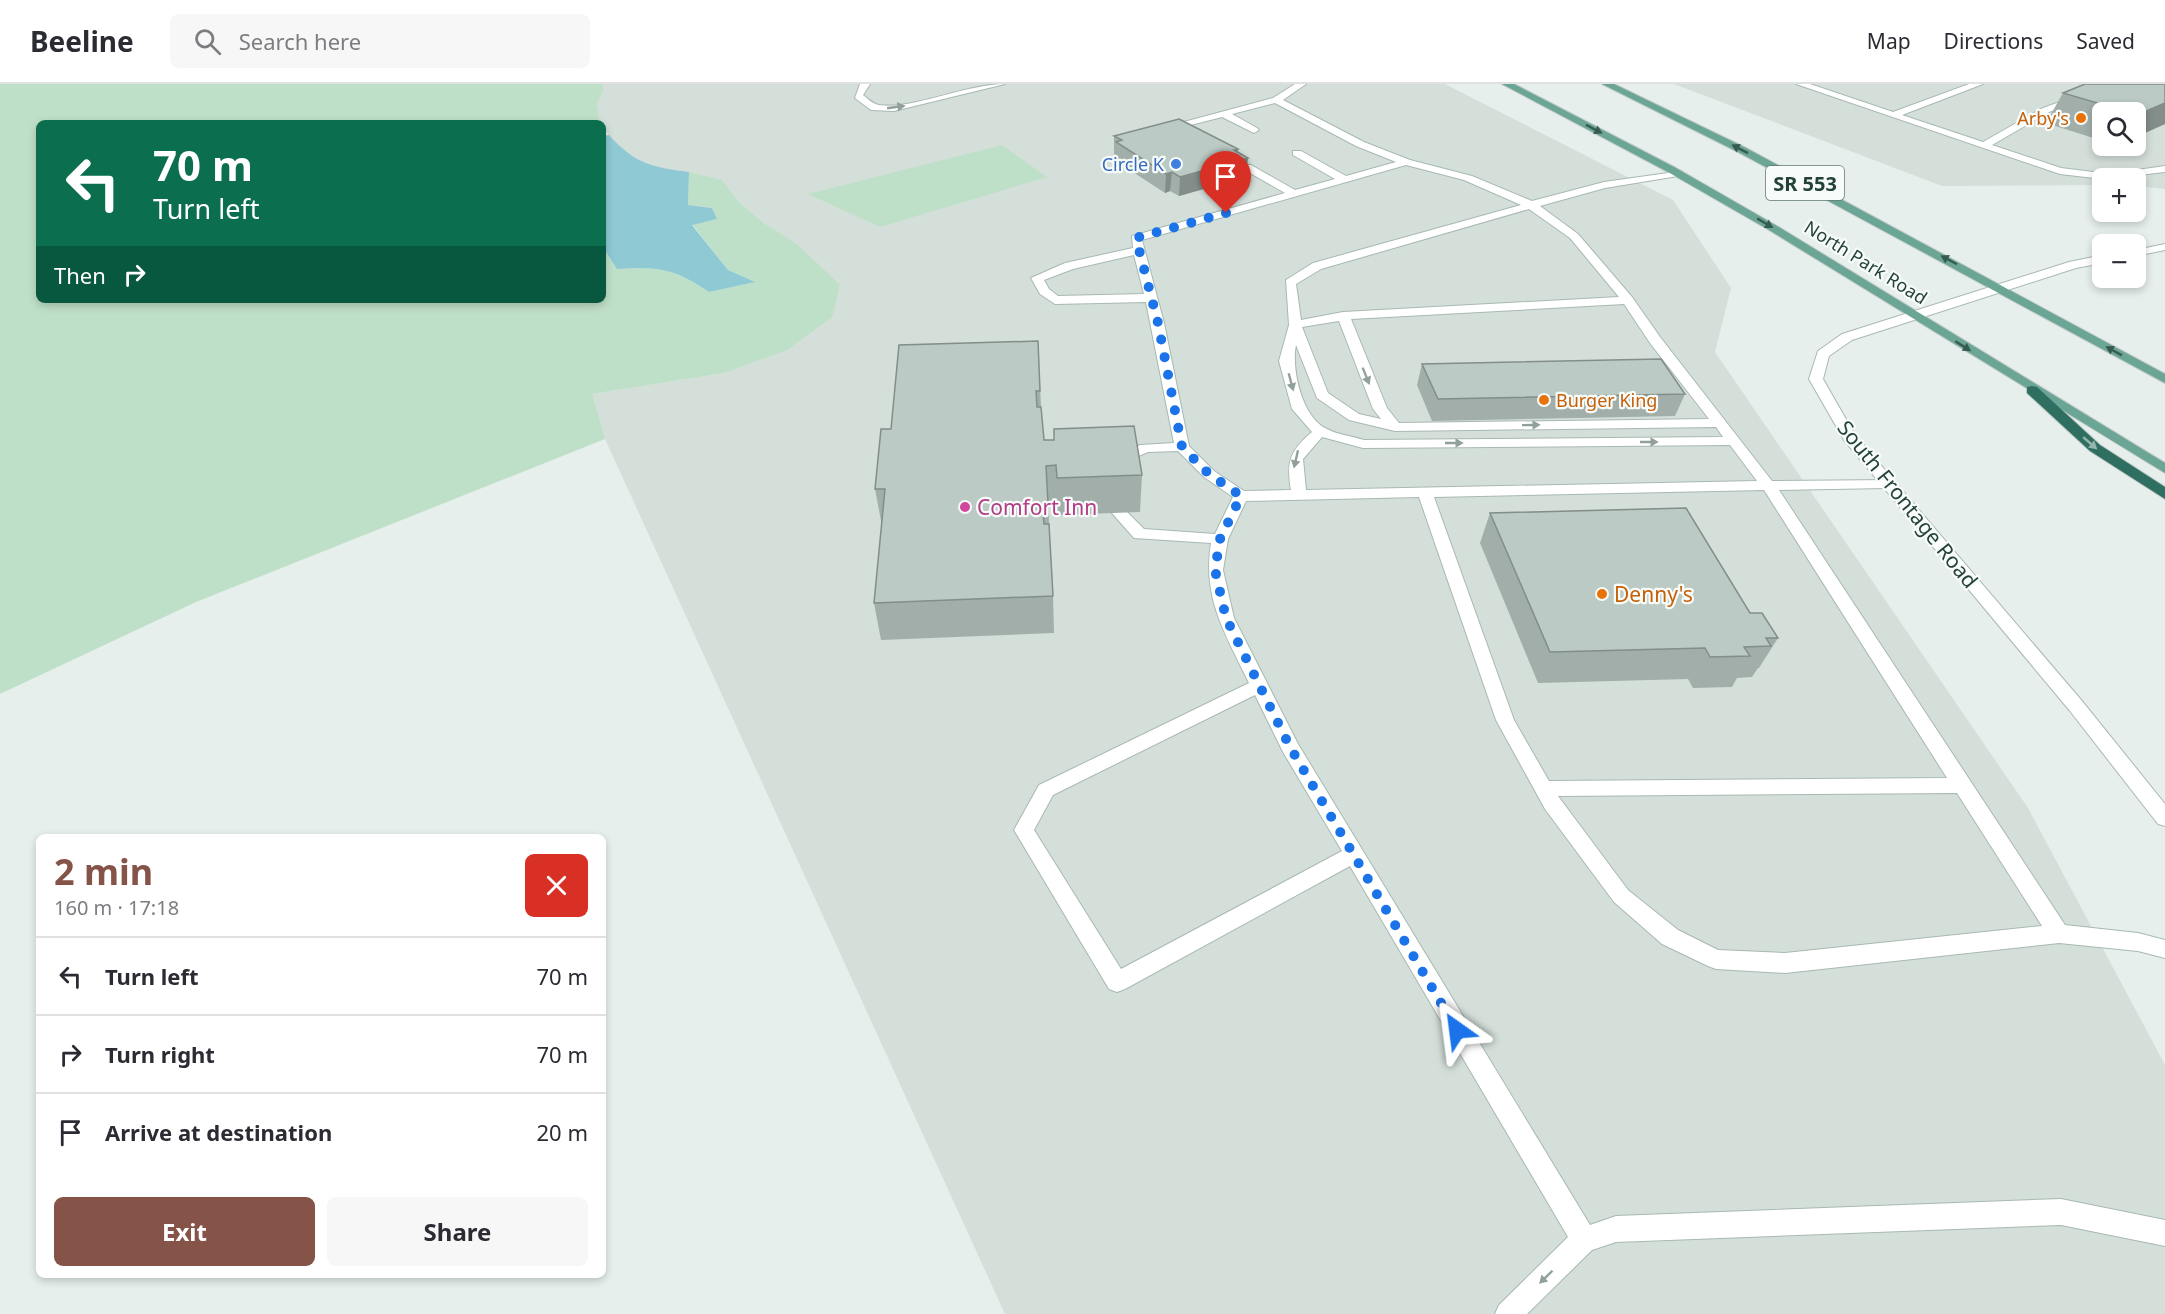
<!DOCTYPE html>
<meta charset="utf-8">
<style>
body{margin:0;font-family:"Noto Sans",sans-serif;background:#f7f7f7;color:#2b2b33;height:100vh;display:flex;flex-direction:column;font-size:22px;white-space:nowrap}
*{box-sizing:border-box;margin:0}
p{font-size:20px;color:#7c7c81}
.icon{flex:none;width:33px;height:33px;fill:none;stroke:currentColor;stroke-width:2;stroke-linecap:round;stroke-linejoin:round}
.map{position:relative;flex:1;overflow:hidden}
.drawer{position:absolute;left:36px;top:750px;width:570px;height:444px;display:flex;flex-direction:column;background:#fff;border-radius:9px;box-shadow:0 3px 9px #0003}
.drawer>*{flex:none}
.banner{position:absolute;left:36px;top:36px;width:570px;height:183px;border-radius:9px;box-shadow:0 3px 9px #0003;background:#0b6e4f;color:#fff;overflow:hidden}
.buttons{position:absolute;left:2092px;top:18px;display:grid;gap:12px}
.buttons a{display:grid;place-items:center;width:54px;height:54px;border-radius:9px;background:#fff;box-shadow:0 3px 9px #0003;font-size:30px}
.pin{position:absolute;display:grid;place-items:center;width:51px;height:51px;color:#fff;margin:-62px -26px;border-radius:50% 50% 50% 0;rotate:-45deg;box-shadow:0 0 6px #0007}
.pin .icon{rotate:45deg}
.me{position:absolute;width:66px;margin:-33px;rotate:329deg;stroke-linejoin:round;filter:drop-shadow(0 0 4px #0008)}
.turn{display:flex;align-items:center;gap:21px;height:126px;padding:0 18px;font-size:27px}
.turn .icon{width:78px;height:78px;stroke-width:2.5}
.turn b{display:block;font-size:42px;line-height:51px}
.then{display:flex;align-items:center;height:57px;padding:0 18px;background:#0003;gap:12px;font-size:22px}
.round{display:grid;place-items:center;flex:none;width:63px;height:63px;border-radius:9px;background:#f7f7f7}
.summary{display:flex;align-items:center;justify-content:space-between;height:102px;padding:0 18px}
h1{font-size:36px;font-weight:700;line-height:45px;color:#855347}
.action{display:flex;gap:12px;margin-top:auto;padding:12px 18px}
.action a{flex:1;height:69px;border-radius:9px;background:#855347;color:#fff;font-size:24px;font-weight:700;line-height:69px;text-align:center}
.action a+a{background:#f7f7f7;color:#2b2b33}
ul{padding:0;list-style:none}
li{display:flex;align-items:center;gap:18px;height:78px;padding:0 18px;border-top:2px solid #e1e1e2}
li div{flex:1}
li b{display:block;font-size:22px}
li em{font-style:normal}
header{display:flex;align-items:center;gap:36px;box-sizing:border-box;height:84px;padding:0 30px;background:#fff;border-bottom:2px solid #e1e1e2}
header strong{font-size:28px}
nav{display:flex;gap:33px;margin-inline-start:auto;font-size:21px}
.search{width:420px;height:54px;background:#f7f7f7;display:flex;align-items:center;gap:15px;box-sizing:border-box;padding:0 21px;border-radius:9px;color:#7c7c81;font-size:22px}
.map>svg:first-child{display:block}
.built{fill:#d4dfda;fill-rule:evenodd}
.green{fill:#bfe0c8}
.water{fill:#8ec9d4}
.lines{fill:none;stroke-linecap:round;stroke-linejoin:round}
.service-casing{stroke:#a8b8b2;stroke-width:2}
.tertiary-casing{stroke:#a8b8b2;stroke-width:2}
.primary-casing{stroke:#c2cac8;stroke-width:2}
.motorway-casing{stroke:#c2cac8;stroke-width:2}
.service{fill:#fff;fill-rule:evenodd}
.tertiary{fill:#fff;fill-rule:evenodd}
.primary{fill:#6aa596;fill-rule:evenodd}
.motorway{fill:#2f6f62;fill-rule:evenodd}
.wall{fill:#a1aea9}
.shaded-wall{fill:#838d89}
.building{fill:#bbcac4;stroke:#838d89;stroke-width:1.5}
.oneway{fill:#92a09c}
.oneway2{fill:#365b51}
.oneway3{fill:#93b5ae}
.route{stroke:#1a73e8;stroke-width:10;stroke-dasharray:0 18}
.food-dot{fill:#e8710a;stroke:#f7fbf9;stroke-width:2}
.shop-dot{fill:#3f7fe0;stroke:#f7fbf9;stroke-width:2}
.hotel-dot{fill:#d1479c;stroke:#f7fbf9;stroke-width:2}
.labels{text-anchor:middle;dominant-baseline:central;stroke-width:4.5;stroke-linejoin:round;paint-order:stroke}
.far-food-label{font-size:18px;fill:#c56008;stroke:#f7fbf9;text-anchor:end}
.far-shop-label{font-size:18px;fill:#366cbe;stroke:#f7fbf9;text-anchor:end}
.far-street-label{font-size:18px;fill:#24423a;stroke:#f7fbf9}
.shield{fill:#f7fbf9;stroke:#637a73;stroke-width:1.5}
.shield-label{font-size:20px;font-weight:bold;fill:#24423a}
.street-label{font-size:21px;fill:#24423a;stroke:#f7fbf9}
.hotel-label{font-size:21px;fill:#b23c85;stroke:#f7fbf9;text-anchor:start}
.food-label{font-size:21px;fill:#c56008;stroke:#f7fbf9;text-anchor:start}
</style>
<header>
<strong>Beeline</strong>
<div class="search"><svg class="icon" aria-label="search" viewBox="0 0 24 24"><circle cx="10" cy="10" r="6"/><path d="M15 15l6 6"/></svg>Search here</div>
<nav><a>Map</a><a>Directions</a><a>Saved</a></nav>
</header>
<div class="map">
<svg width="2165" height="1230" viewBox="0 0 2165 1230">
<rect width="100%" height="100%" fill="#e6efeb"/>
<!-- built -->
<path class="built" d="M602,0H1445L1673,116L1731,204L1715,268L2028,724L2165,981V1230H1005L605,355L591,310L724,289L837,212L840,202L738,117L722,97L689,88L648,82L620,64L603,44V39H600L597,20L604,5Z
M1674,0H2165V105L2136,102V94H2103V101L1942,102ZM2103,28H2136V62H2103Z"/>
<!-- green -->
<path class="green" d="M0,0H602L604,5L597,20L600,39H39V216H603V163L618,185C660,183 673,184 709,208L754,198L728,186L692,140L717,135L712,124L688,121L689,88L722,96L738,117L764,139L798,161L840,201L832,233L787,266L724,289L592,310L605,355L196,518L0,610Z
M1002,61L1047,93L880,143L808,110Z"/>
<!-- water -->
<path class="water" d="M609,51C635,80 652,83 689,88L688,121L712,124L717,135L692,141L728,186L755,198L709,208C673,184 660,183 617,185L603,163V52Z"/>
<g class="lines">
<!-- service casing -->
<g class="service-casing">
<path id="service" d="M860,0H870L863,11C868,15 873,20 879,21C912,26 966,0 1005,0L894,27L871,26L855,14Z
M1295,0H1306L1283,16L1364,58L1410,76L1472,92L1532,117L1604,98L1682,87V91L1678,92L1605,104L1540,122L1578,150L1632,213L1660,253L1772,397L1891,396L1893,399L1886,404L1779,406L2065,841L2138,849L2165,856V874L2138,867L2059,859L1785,889L1716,885L1708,882L1662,860L1614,818L1545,725L1496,636L1419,413L1246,417L1228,455L1223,486L1234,534L1298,660L1590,1141L1616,1132L2061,1115L2165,1136V1162L2061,1141L1616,1158L1592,1166L1527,1230H1495L1499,1221L1568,1153L1350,782L1125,905L1117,908L1109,905L1014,746L1039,701L1249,599C1226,551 1202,515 1211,459L1134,454L1111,428L1119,423L1124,425L1144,445L1215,450L1233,413L1204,393L1178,367L1148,368L1118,381L1111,377L1140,361L1174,359L1146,218L1055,220L1040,210L1031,194L1065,179L1133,164L1132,152L1285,109L1243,85V81H1251L1295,106L1335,95L1293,71V67H1301L1346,92L1396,78L1356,62L1275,19L1232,30L1257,44L1259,46L1254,49L1222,33L1183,43L1189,47L1184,50L1169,42L1273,14ZM1406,81L1464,96L1521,121L1313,179L1286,196L1289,241L1279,277L1292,325L1312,348C1290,366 1286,379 1291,406L1244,407L1214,387L1189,362L1164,239L1142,156ZM1529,125L1570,154L1619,213L1343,228L1301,236L1296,200L1321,185ZM1134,171L1144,210L1058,212L1049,205L1044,196L1073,185ZM1624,220L1650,259L1709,335L1399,339L1387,324L1351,235ZM1339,237L1373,325L1381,335L1359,330L1328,309L1302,243ZM1296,261L1317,314L1349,336L1395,347L1716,343L1723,353L1364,356C1352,352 1338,351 1327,345C1302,334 1291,285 1296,261ZM1322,353L1363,364L1730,361L1757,397L1306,406L1303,375ZM1764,406L1947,694L1549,697L1514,636L1434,413ZM1255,611L1283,668L1342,767L1121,885L1034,746L1053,711ZM1957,709L2042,842L1785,869L1718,866L1678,846L1628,806L1558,712Z
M1796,0H1810L1893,28L1969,0H1983L1902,31L1983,58L2043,24L2079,11L2084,14L2082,16L2049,28L1992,61L2061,84L2109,90L2165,82V88L2103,95L2060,90Z"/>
</g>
<!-- tertiary casing -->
<g class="tertiary-casing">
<path id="tertiary" d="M2165,160V166L2136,172V166Z
M2103,171V179L2076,184L1852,256L1829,272L1823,295L1855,351L2082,617L2165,720V742L2158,740L2070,627L1844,356L1809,295L1818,267L1842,250L2069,178Z"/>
</g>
<!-- primary casing -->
<g class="primary-casing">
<path id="primary" d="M1502,0H1514L1676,84L1777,142L2165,379V389L1769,146L1668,88Z
M1602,0H1614L1746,64L2165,290V299L1738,68Z"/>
</g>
<!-- motorway casing -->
<g class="motorway-casing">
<path id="motorway" d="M2032,302L2037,303L2100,361L2165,403V415L2090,367L2027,309V303Z"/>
</g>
<!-- service -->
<use href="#service" class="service"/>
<!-- tertiary -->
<use href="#tertiary" class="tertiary"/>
<!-- primary -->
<use href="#primary" class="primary"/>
<!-- motorway -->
<use href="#motorway" class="motorway"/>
</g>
<!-- wall -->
<path class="wall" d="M2165,0V40L2136,53V28H2103V57L2046,39L2063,9Z
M1114,52L1238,69L1246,93L1179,112L1170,107L1165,109L1116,77V72L1114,70Z
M1038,257L1041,323L1044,356L1142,391L1140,428L1058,431L1057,418H1048L1053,512L1054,549L881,556L874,519L882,442L875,405Z
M1422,280L1685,310L1675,332L1432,337L1417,301Z
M1490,429L1750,529L1778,554L1759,584H1758L1752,593L1737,594L1732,603L1693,604L1688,595L1538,599L1480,459Z"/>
<!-- shaded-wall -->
<path class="shaded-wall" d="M2165,19V40L2136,53L2137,31Z
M1238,65L1237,77L1248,74L1246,93L1179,112L1180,93L1234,66Z
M1172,88L1170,107L1165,109L1166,90Z"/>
<!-- building -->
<path class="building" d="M2085,0H2165V19L2137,31L2136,28H2128L2063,9Z
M1179,35L1238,65L1234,66L1248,74L1180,93L1172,88L1166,90L1116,58L1122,56L1114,52Z
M1038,257L1040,307H1036L1037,323H1041L1044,356H1054V345L1134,342L1142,391L1057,394L1056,381L1046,382L1048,419L1042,420L1044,440H1049L1053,512L874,519L885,405H875L881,345H891L899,261Z
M1661,275L1685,310L1438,315L1422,280Z
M1686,424L1750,529H1762L1778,554H1766L1771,562L1744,563L1750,572L1710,573L1705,564L1550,568L1490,429Z"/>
<!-- one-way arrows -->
<defs><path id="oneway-solid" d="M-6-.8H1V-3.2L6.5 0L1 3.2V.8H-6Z" transform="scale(1.5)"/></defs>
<g class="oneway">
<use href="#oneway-solid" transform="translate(896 23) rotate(-8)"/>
<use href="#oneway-solid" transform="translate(1366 292) rotate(68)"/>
<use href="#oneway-solid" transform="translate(1291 298) rotate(75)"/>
<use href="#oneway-solid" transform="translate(1531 341) rotate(-1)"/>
<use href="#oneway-solid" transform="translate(1649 358)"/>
<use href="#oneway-solid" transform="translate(1454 359)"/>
<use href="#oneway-solid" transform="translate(1296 375) rotate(103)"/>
<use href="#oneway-solid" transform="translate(1546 1193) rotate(136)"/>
</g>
<g class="oneway2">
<use href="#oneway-solid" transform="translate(1594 45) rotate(28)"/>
<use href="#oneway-solid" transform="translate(1740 65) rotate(-153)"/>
<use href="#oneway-solid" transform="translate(1765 139) rotate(30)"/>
<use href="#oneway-solid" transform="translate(1949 176) rotate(-152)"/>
<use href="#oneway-solid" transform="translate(1963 262) rotate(32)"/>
<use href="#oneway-solid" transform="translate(2114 267) rotate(-151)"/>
</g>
<use class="oneway3" href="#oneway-solid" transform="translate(2090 359) rotate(41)"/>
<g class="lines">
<!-- route -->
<path class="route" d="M1226,129L1136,154L1158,239L1182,363L1209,390L1241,412L1220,455L1215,486L1226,534L1290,663L1457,946"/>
</g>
<!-- markers -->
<g class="food-dot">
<circle cx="2081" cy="34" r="6"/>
<circle cx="1544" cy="316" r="6"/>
<circle cx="1602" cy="510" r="6"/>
</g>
<circle class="shop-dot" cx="1176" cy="80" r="6"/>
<circle class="hotel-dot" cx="965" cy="423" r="6"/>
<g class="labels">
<!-- far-food labels -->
<g class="far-food-label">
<text x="2069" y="34">Arby's</text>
<text x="1556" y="316" text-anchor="start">Burger King</text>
</g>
<!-- far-shop labels -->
<g class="far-shop-label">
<text x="1164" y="80">Circle K</text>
</g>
<!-- far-street labels -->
<g class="far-street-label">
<text transform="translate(1866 178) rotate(32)">North Park Road</text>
</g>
<!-- shield labels -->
<rect class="shield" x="1766" y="82" width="78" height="34" rx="4.5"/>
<g class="shield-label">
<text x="1805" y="99">SR 553</text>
</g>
<!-- street labels -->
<g class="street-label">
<text transform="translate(1908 420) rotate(51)">South Frontage Road</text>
</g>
<!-- hotel labels -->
<g class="hotel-label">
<text x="977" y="423">Comfort Inn</text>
</g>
<!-- food labels -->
<g class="food-label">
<text x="1614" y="510">Denny's</text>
</g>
</g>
</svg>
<div class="buttons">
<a><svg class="icon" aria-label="search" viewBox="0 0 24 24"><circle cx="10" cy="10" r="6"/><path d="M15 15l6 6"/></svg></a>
<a>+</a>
<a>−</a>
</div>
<div class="pin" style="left:1226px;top:129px;background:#d93025"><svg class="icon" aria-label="arrive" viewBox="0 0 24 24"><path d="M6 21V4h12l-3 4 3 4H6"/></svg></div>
<svg class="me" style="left:1457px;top:946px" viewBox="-20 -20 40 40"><path d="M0-17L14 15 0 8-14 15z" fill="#1a73e8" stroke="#fff" stroke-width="4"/></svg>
<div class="banner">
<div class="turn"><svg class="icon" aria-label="left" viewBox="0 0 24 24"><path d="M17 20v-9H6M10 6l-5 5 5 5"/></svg><div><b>70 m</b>Turn left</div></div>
<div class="then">Then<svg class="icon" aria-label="right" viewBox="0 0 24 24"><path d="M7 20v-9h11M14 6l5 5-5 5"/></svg></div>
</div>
<section class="drawer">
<div class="summary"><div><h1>2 min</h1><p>160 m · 17:18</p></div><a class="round" style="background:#d93025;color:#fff"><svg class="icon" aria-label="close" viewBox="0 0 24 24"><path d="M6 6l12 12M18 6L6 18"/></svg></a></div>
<ul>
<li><svg class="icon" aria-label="left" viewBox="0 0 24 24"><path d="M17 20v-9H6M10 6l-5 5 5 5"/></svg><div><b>Turn left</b></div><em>70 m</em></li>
<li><svg class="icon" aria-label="right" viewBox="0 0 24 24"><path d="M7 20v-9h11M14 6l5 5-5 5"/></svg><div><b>Turn right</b></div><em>70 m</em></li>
<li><svg class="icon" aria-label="arrive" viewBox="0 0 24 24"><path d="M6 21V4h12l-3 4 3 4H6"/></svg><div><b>Arrive at destination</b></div><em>20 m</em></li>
</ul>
<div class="action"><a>Exit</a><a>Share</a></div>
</section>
</div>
